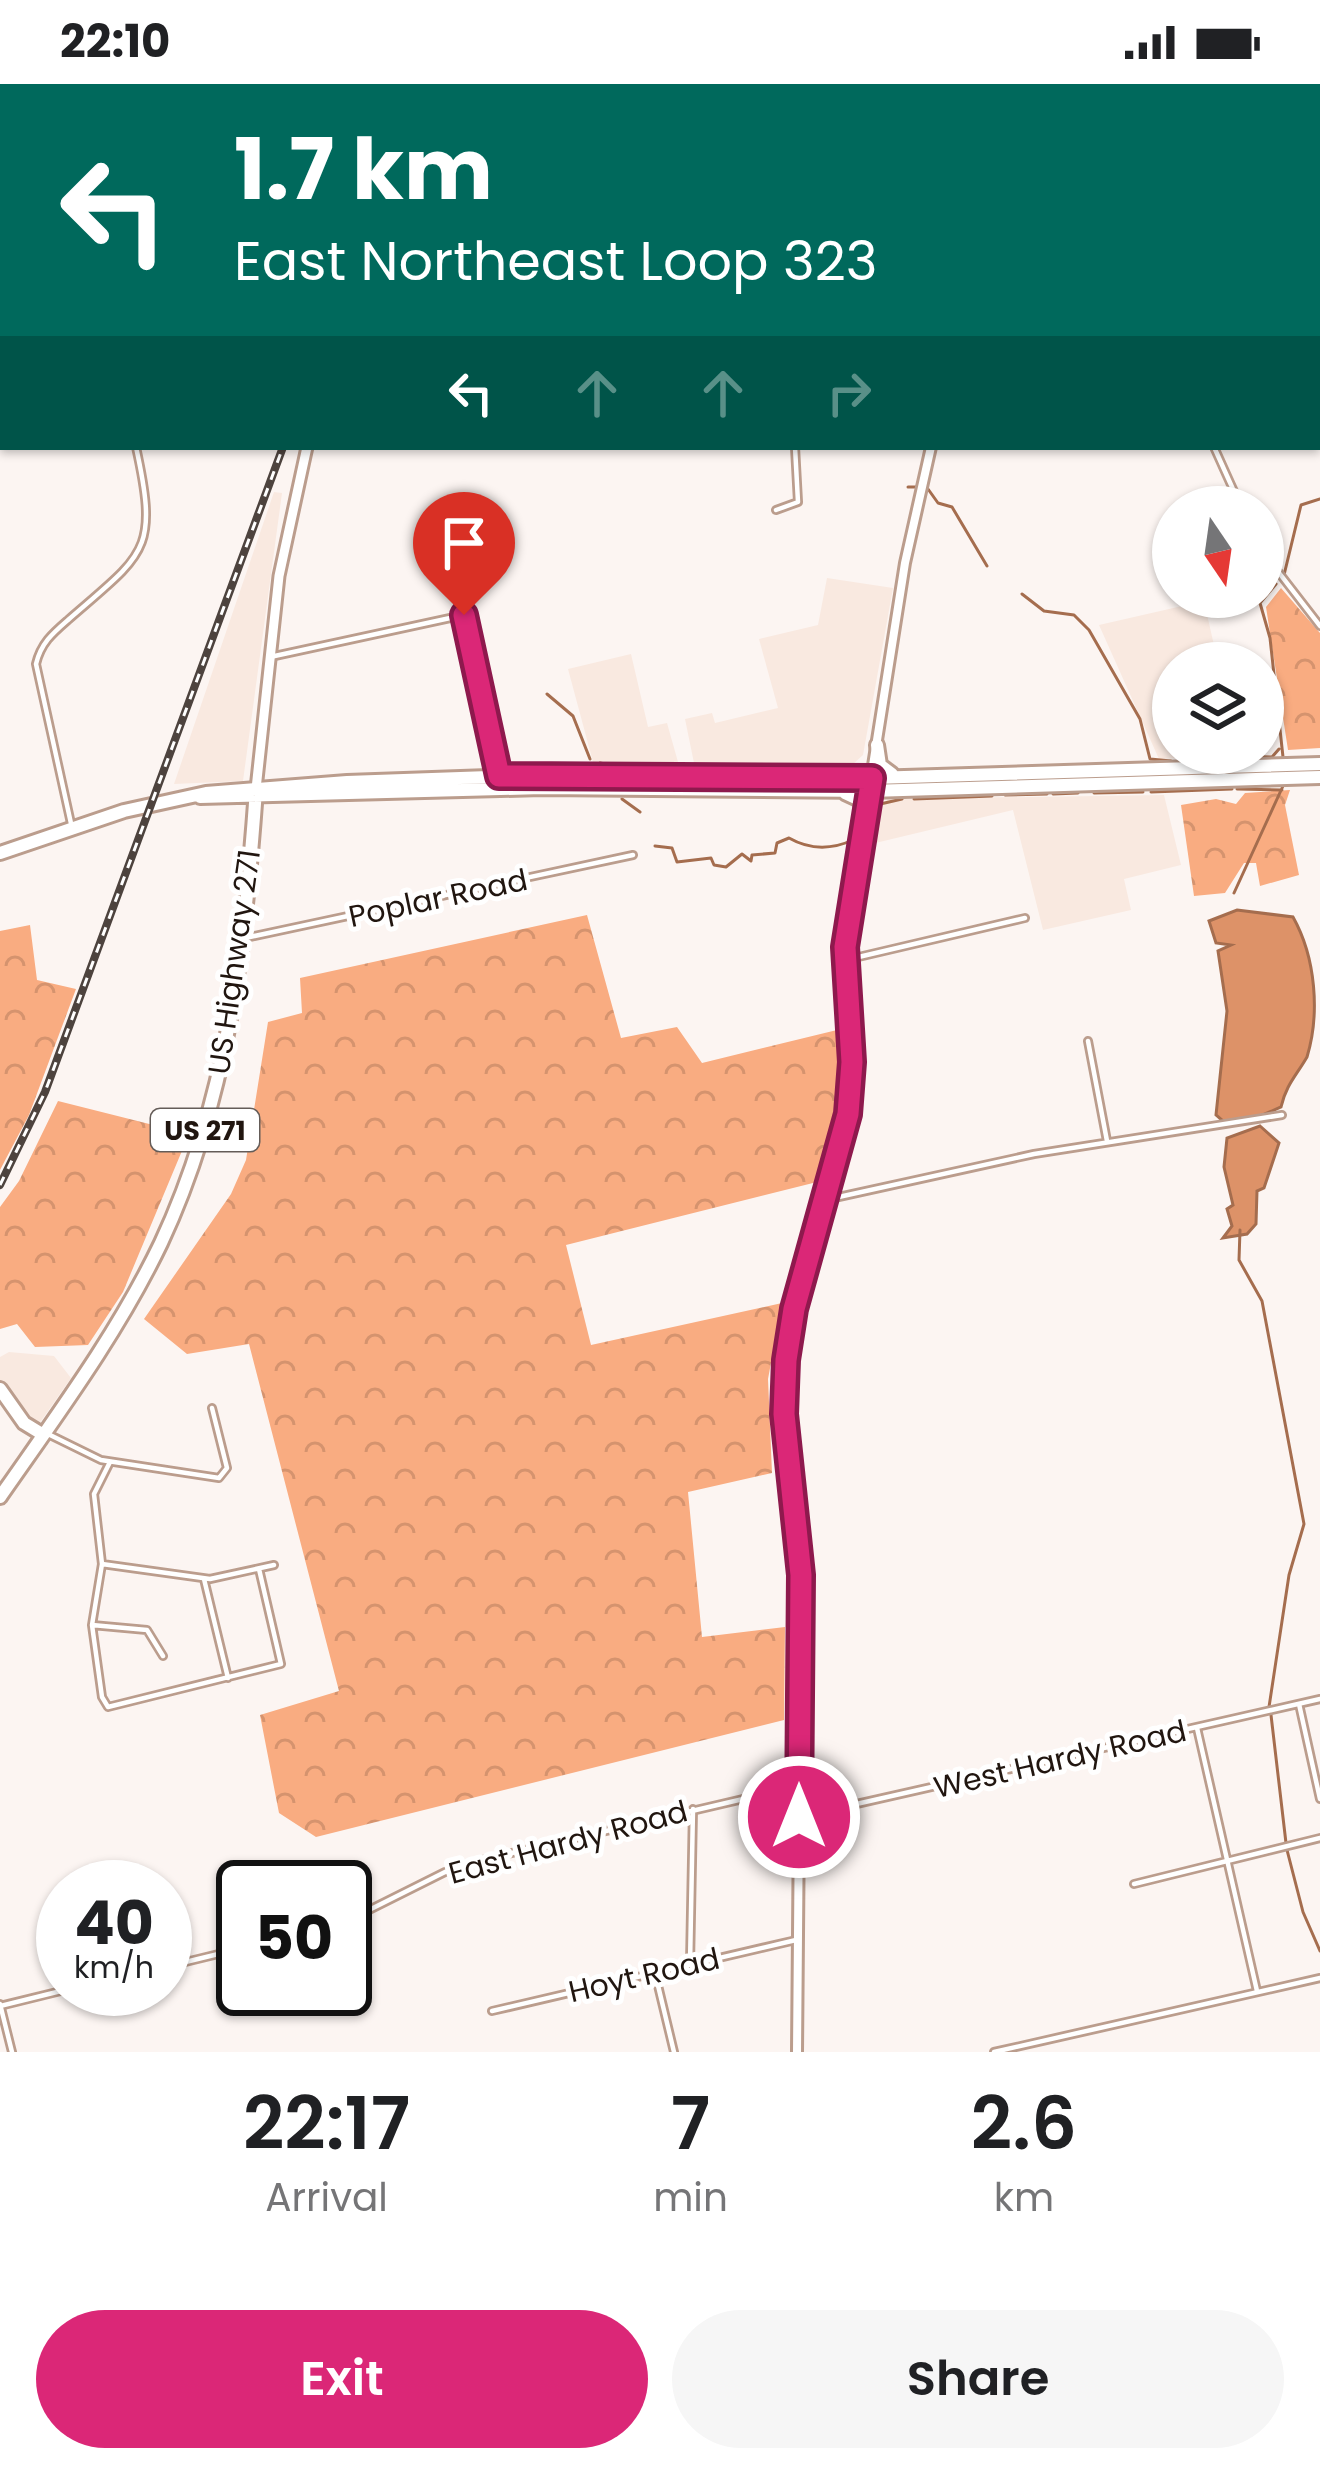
<!DOCTYPE html>
<style>
body{margin:0;font-family:Poppins,sans-serif;background:#f6f6f6;color:#202124;height:100vh;display:flex;flex-direction:column;font-size:45px;white-space:nowrap}
*{box-sizing:border-box;margin:0}
p{font-size:39px;color:#757577}
.icon{flex:none;width:66px;height:66px;fill:none;stroke:currentColor;stroke-width:2;stroke-linecap:round;stroke-linejoin:round}
.map{position:relative;height:1968px;overflow:hidden}
.details{display:flex;flex-direction:column;background:#fff;flex:1}
.details>*{flex:none}
.hud{position:absolute;left:0px;top:0px;width:1320px;height:366px;box-shadow:0 3px 9px #0004;background:#00695c;color:#fff;overflow:hidden}
.needle{width:78px;rotate:167deg}
.controls{position:absolute;left:1152px;top:402px;display:grid;gap:24px}
.controls a{display:grid;place-items:center;width:132px;height:132px;border-radius:50%;background:#fff;box-shadow:0 3px 9px #0004;font-size:60px}
.speed{position:absolute;left:36px;top:1776px;display:flex;gap:24px;font-size:60px;font-weight:700;text-align:center}
.speed>*{display:grid;place-content:center;width:156px;height:156px;border-radius:50%;background:#fff;box-shadow:0 3px 9px #0004;line-height:1}
.speed small{font-size:30px;font-weight:400}
.speed .limit{border:6px solid #111;border-radius:18px;background:#fff;color:#111}
.pin{position:absolute;display:grid;place-items:center;width:102px;height:102px;color:#fff;margin:-123px -51px;border-radius:50% 50% 50% 0;rotate:-45deg;box-shadow:0 0 12px #0007}
.pin .icon{rotate:45deg}
.me{position:absolute;width:132px;margin:-66px;rotate:0deg;stroke-linejoin:round;filter:drop-shadow(0 0 9px #0008)}
.turn{display:flex;align-items:center;gap:42px;height:252px;padding:0 36px;font-size:54px}
.turn .icon{width:156px;height:156px;stroke-width:2.5}
.turn b{display:block;font-size:84px;line-height:102px}
.lanes{display:flex;align-items:center;height:114px;padding:0 36px;background:#0003;justify-content:center;gap:60px;direction:ltr}
.lanes .off{opacity:.35}
.eta{display:flex;justify-content:space-evenly;align-items:center;height:204px;text-align:center}
.eta b{font-size:72px;font-weight:600;line-height:84px}
.cta{display:flex;gap:24px;margin-top:auto;padding:24px 36px}
.cta a{flex:1;height:138px;border-radius:72px;background:#db2777;color:#fff;font-size:48px;font-weight:600;line-height:138px;text-align:center}
.cta a+a{background:#f6f6f6;color:#202124}
.status{display:flex;justify-content:space-between;align-items:center;height:84px;padding:0 60px;background:#fff;direction:ltr}
.status svg{height:33px;fill:currentColor}
.map>svg:first-child{display:block}
.built{fill:#f9e9e0}
.forest{fill:url(#forest-crowns)}
.water{fill:#dd9268;stroke:#a56d4e;stroke-width:3}
.lines{fill:none;stroke-linecap:round;stroke-linejoin:round}
.stream{stroke:#a56d4e;stroke-width:3}
.street-casing{stroke:#bb9d8d;stroke-width:10}
.secondary-casing{stroke:#bb9d8d;stroke-width:14}
.primary-casing{stroke:#bb9d8d;stroke-width:15}
.highway-casing{stroke:#bb9d8d;stroke-width:18}
.street{stroke:#fff;stroke-width:4.5}
.secondary{stroke:#fff;stroke-width:8}
.primary{stroke:#fff;stroke-width:9}
.highway{stroke:#fff;stroke-width:12}
.rail-casing{stroke:#4d433e;stroke-width:8}
.rail{stroke:#fff;stroke-width:3;stroke-dasharray:9;stroke-linecap:butt}
.route-casing{stroke:#8e194d;stroke-width:30}
.route{stroke:#db2777;stroke-width:21}
.labels{text-anchor:middle;dominant-baseline:central;stroke-width:10;stroke-linejoin:round;paint-order:stroke}
.shield{fill:#fff;stroke:#645c58;stroke-width:3}
.shield-label{font-size:27px;font-weight:bold;fill:#211610}
.street-label{font-size:30px;fill:#211610;stroke:#fff}
</style>
<div class="status"><b>22:10</b><svg viewBox="0 0 49 12"><path d="M0 12V9h3v3zM5 12V6h3v6zM10 12V3h3v9zM15 12V0h3v12zM26 1h20v11H26zM47 4h2v5h-2z"/></svg></div>
<div class="map">
<svg width="1320" height="1968" viewBox="0 0 1320 1968">
<defs>
<pattern id="forest-crowns" width="20" height="18" patternUnits="userSpaceOnUse" patternTransform="scale(3)"><rect width="20" height="18" fill="#f9ac81"/><path d="M2 6a3 3 0 1 1 6 0M12 15a3 3 0 1 1 6 0" fill="none" stroke="#d5936e"/></pattern>
</defs>
<rect width="100%" height="100%" fill="#fcf5f2"/>
<!-- built -->
<path class="built" d="M274,408L282,409L243,697L174,700Z
M827,494L893,504L863,671L852,681L694,679L685,635L712,629L715,639L778,624L759,555L818,541Z
M1204,517L1218,579H1173V669L1239,672L1159,675L1099,541Z
M631,570L648,643L667,639L678,678H593L568,585Z
M1164,711L1181,781L1124,795L1131,826L1043,846L1013,726L867,761L872,729L888,715Z
M9,1268L54,1272L71,1294L39,1340H33L0,1299V1273Z"/>
<!-- forest -->
<path class="forest" d="M1281,504L1320,549V664L1288,666L1266,523Z
M1290,706L1285,721L1299,791L1260,802L1256,779H1244L1225,809L1194,812L1181,721L1216,715L1236,720L1245,709Z
M587,831L621,954L677,943L702,979L837,946L840,1014L821,1097L566,1161L591,1261L782,1219L768,1295L772,1389L688,1408L702,1553L785,1543L784,1636L316,1753L279,1729L260,1631L339,1607L249,1260L187,1270L144,1235L231,1110L246,1076L268,938L302,929L300,894Z
M30,841L37,896L76,905L29,1031L0,1086V847Z
M58,1017L189,1050L123,1208L88,1261L35,1263L17,1240L0,1245V1123L19,1097Z"/>
<!-- water -->
<path class="water" d="M1237,826L1293,833C1316,874 1320,930 1307,973C1296,992 1286,1001 1281,1023L1258,1033L1224,1038L1216,1031L1227,927L1218,867L1231,861L1216,859L1209,837Z
M1260,1042L1279,1059L1264,1104L1257,1107L1256,1140L1247,1150L1223,1154L1232,1142L1227,1125L1233,1121L1224,1083L1227,1054Z"/>
<g class="lines">
<!-- stream -->
<path class="stream" d="M440,0L441,3
M908,403H917
M928,405L938,419L952,423L987,482
M1284,491L1301,421L1320,415
M1276,500L1260,519L1270,554L1283,673
M1022,510L1044,527L1074,531L1089,546L1140,635L1150,675L1171,677
M547,610L573,632L590,675
M1231,672L1272,673L1279,665
M600,679L620,683
M1237,705L1282,706
M1151,708L1232,705
M1094,709L1143,708
M1053,710L1078,709
M1005,711L1047,710
M622,715L640,728
M914,715L992,712
M876,721L902,715
M655,762L672,764L677,778L711,774L714,781L726,783L742,770L751,777L752,771L775,769L777,759L789,754C810,766 831,766 853,756L857,728
M1234,809L1283,702
M1240,1146L1239,1176L1262,1217L1304,1440L1289,1491L1269,1623
M1271,1631L1286,1759
M1287,1766L1303,1828L1320,1867"/>
<!-- street casing -->
<g class="street-casing">
<path id="street" d="M19,0L20,3
M769,0L770,3
M823,0L825,3
M1086,0L1088,3
M338,3L340,0
M726,3L739,0
M1317,222L1320,220
M1214,363L1241,423
M776,426L798,418L795,363
M1263,468L1320,542
M270,573L464,531L499,689
M72,744L36,580C41,559 53,549 68,536C145,469 159,468 136,363
M245,854L633,771
M850,875L1025,834
M1088,957L1107,1057
M825,1116L1034,1070L1282,1031
M48,1350L101,1376L219,1394L227,1384L212,1324
M110,1378L94,1410L102,1480L92,1541L102,1613L108,1623L281,1580L259,1485
M102,1480L210,1495L274,1481
M204,1495L228,1594
M92,1541L147,1546L163,1572
M1299,1620L1320,1715
M1197,1644L1257,1907
M799,1733L1320,1615
M1134,1800L1320,1754
M345,1838L445,1788L486,1775L799,1702
M690,1880L693,1725
M165,1883L243,1864
M655,1889L674,1968
M0,1920L12,1968
M0,1922L69,1905
M492,1927L796,1856
M994,1968L1320,1894"/>
</g>
<!-- secondary casing -->
<g class="secondary-casing">
<path id="secondary" d="M957,3V0
M0,133L3,132
M797,1968L801,1497L786,1346V1276L794,1225L848,1030L847,846L905,479L931,363"/>
</g>
<!-- primary casing -->
<g class="primary-casing">
<path id="primary" d="M480,3L481,0
M256,705L279,492L307,363"/>
</g>
<!-- highway casing -->
<g class="highway-casing">
<path id="highway" d="M877,661L880,681L892,690
M845,709L860,716L865,738
M200,713L542,704L870,707L1320,693
M0,769L124,727L206,709L347,698L542,691L872,694L1320,680
M0,1305L24,1339L42,1350
M0,1413C57,1331 118,1249 161,1159C228,1016 245,862 256,706"/>
</g>
<!-- street -->
<use href="#street" class="street"/>
<!-- secondary -->
<use href="#secondary" class="secondary"/>
<!-- primary -->
<use href="#primary" class="primary"/>
<!-- highway -->
<use href="#highway" class="highway"/>
<!-- rail casing -->
<g class="rail-casing">
<path id="rail" d="M284,0L285,3
M0,1101L45,1008L283,363"/>
</g>
<!-- rail -->
<use href="#rail" class="rail"/>
</g>
<g class="lines">
<!-- route casing -->
<g class="route-casing">
<path id="route" d="M464,531L499,692L872,694L845,863L852,978L848,1030L794,1225L786,1276L784,1330L801,1491L799,1733"/>
</g>
<!-- route -->
<use href="#route" class="route"/>
</g>
<g class="labels">
<!-- shield labels -->
<rect class="shield" x="151" y="1025" width="108" height="42" rx="9"/>
<g class="shield-label">
<text x="205" y="1046">US 271</text>
</g>
<!-- street labels -->
<g class="street-label">
<text transform="translate(438 814) rotate(-12)">Poplar Road</text>
<text transform="translate(234 878) rotate(-82)">US Highway 271</text>
<text transform="translate(1060 1675) rotate(-13)">West Hardy Road</text>
<text transform="translate(568 1758) rotate(-15)">East Hardy Road</text>
<text transform="translate(644 1891) rotate(-13)">Hoyt Road</text>
</g>
</g>
</svg>
<div class="controls">
<a><svg class="needle" viewBox="-14 -14 28 28"><path d="M0-13l5 13h-10z" fill="#e53935"/><path d="M0 13l5-13h-10z" fill="#757577"/></svg></a>
<a><svg class="icon" aria-label="layers" viewBox="0 0 24 24"><path d="M12 4l9 5-9 5-9-5zM3 14l9 5 9-5"/></svg></a>
</div>
<div class="speed"><div>40<small>km/h</small></div><div class="limit">50</div></div>
<div class="pin" style="left:464px;top:531px;background:#d93025"><svg class="icon" aria-label="arrive" viewBox="0 0 24 24"><path d="M6 21V4h12l-3 4 3 4H6"/></svg></div>
<svg class="me" style="left:799px;top:1733px" viewBox="-20 -20 40 40"><circle r="17" fill="#db2777" stroke="#fff" stroke-width="3"/><path d="M0-11L8 9 0 5-8 9z" fill="#fff"/></svg>
<div class="hud">
<div class="turn"><svg class="icon" aria-label="left" viewBox="0 0 24 24"><path d="M17 20v-9H6M10 6l-5 5 5 5"/></svg><div><b>1.7 km</b>East Northeast Loop 323</div></div>
<div class="lanes"><svg class="icon" aria-label="left" viewBox="0 0 24 24"><path d="M17 20v-9H6M10 6l-5 5 5 5"/></svg><svg class="icon off" aria-label="ahead" viewBox="0 0 24 24"><path d="M12 20V5M6 11l6-6 6 6"/></svg><svg class="icon off" aria-label="ahead" viewBox="0 0 24 24"><path d="M12 20V5M6 11l6-6 6 6"/></svg><svg class="icon off" aria-label="right" viewBox="0 0 24 24"><path d="M7 20v-9h11M14 6l5 5-5 5"/></svg></div>
</div>
</div>
<section class="details">
<div class="eta">
<div><b>22:17</b><p>Arrival</p></div>
<div><b>7</b><p>min</p></div>
<div><b>2.6</b><p>km</p></div>
</div>
<div class="cta"><a>Exit</a><a>Share</a></div>
</section>
